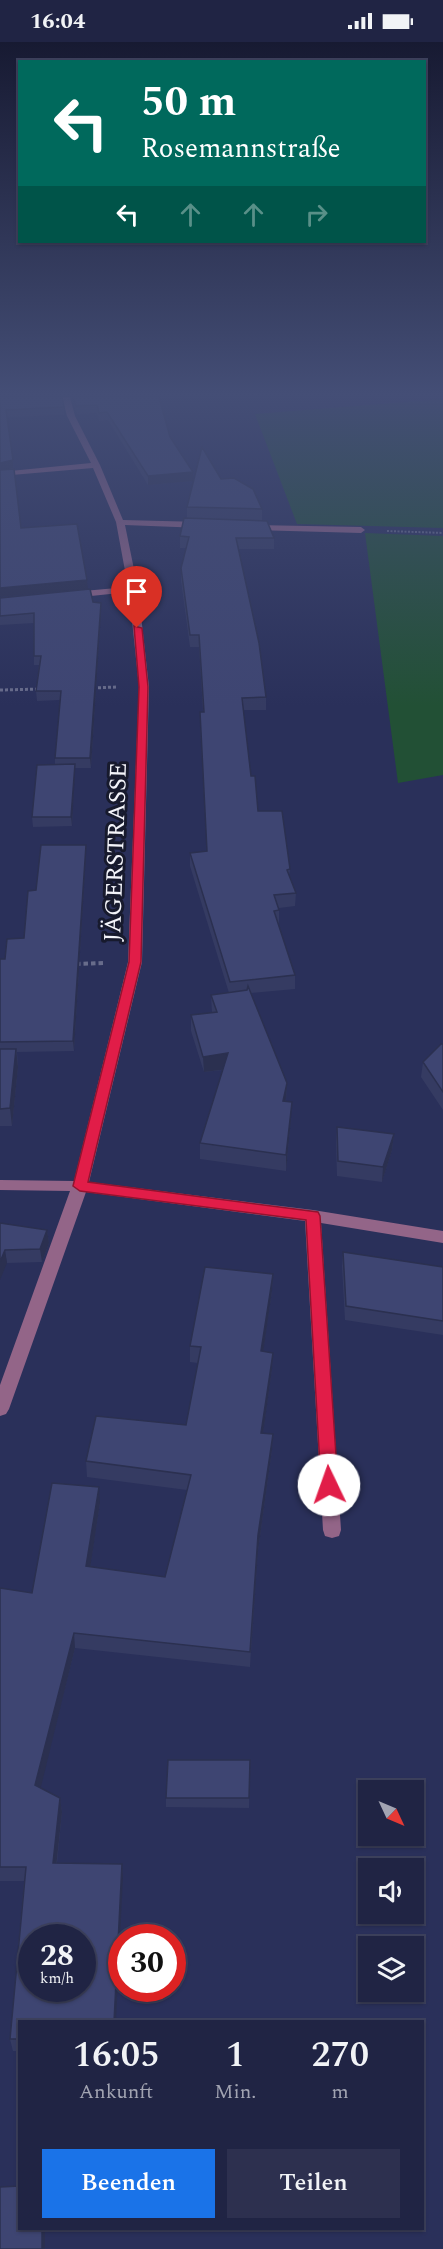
<!DOCTYPE html>
<html lang="de">
<meta charset="utf-8">
<style>
body{margin:0;font-family:Spectral,serif;background:#2d304f;color:#f1f3f6;height:100vh;display:flex;flex-direction:column;font-size:22px;white-space:nowrap}
*{box-sizing:border-box;margin:0}
p{font-size:20px;color:#a2a4b2}
.icon{flex:none;width:33px;height:33px;fill:none;stroke:currentColor;stroke-width:2;stroke-linecap:round;stroke-linejoin:round}
.map{position:relative;flex:1;overflow:hidden}
.sheet{position:absolute;left:18px;top:1978px;width:406px;height:210px;display:flex;flex-direction:column;background:#202444;border-radius:0px;box-shadow:0 2px 4px #0004,0 0 0 2px #3d415d}
.sheet>*{flex:none}
.guide{position:absolute;left:18px;top:18px;width:408px;height:183px;border-radius:0px;box-shadow:0 2px 4px #0004,0 0 0 2px #3d415d;background:#00695c;color:#fff;overflow:hidden}
.needle{width:39px;rotate:134deg}
.buttons{position:absolute;left:358px;top:1738px;display:grid;gap:12px}
.buttons a{display:grid;place-items:center;width:66px;height:66px;border-radius:0px;background:#202444;box-shadow:0 2px 4px #0004,0 0 0 2px #3d415d;font-size:30px}
.speed{position:absolute;left:18px;top:1882px;display:flex;gap:12px;font-size:30px;font-weight:700;text-align:center}
.speed>*{display:grid;place-content:center;width:78px;height:78px;border-radius:50%;background:#202444;box-shadow:0 2px 4px #0004,0 0 0 2px #3d415d;line-height:1}
.speed small{font-size:15px;font-weight:400}
.speed .limit{border:9px solid #d22;background:#fff;color:#111}
.pin{position:absolute;display:grid;place-items:center;width:51px;height:51px;color:#fff;margin:-62px -26px;border-radius:50% 50% 50% 0;rotate:-45deg;box-shadow:0 0 6px #0007}
.pin .icon{rotate:45deg}
.me{position:absolute;width:66px;margin:-33px;rotate:357deg;stroke-linejoin:round;filter:drop-shadow(0 0 4px #0008)}
.turn{display:flex;align-items:center;gap:21px;height:126px;padding:0 24px;font-size:27px}
.turn .icon{width:78px;height:78px;stroke-width:2.5}
.turn b{display:block;font-size:42px;line-height:51px}
.lanes{display:flex;align-items:center;height:57px;padding:0 24px;background:#0003;justify-content:center;gap:30px;direction:ltr}
.lanes .off{opacity:.35}
.eta{display:flex;justify-content:space-evenly;align-items:center;height:102px;text-align:center}
.eta b{font-size:36px;font-weight:600;line-height:42px}
.cta{display:flex;gap:12px;margin-top:auto;padding:12px 24px}
.cta a{flex:1;height:69px;border-radius:0px;background:#1a73e8;color:#fff;font-size:24px;font-weight:600;line-height:69px;text-align:center}
.cta a+a{background:#2d304f;color:#f1f3f6}
.status{display:flex;justify-content:space-between;align-items:center;height:42px;padding:0 30px;background:#202444;direction:ltr}
.status svg{height:16px;fill:currentColor}
.map>svg:first-child{display:block}
.green{fill:#225035}
.lines{fill:none;stroke-linecap:round;stroke-linejoin:round}
.path-far2{stroke:#686c8b;stroke-width:2;stroke-dasharray:2 1.5;stroke-linecap:butt}
.path-far1{stroke:#686c8b;stroke-width:3;stroke-dasharray:3 2;stroke-linecap:butt}
.path{stroke:#686c8b;stroke-width:4;stroke-dasharray:4.5 3;stroke-linecap:butt}
.minor{fill:#936588;fill-rule:evenodd}
.wall{fill:#353b62}
.shaded-wall{fill:#2b3050}
.building{fill:#3e4572;stroke:#2b3050;stroke-width:1.5;fill-rule:evenodd}
.route{fill:#e11d48;stroke:#92132f;stroke-width:1.5}
.labels{text-anchor:middle;dominant-baseline:central;stroke-width:6;stroke-linejoin:round;paint-order:stroke}
.street-label{font-size:24px;fill:#f3f4fa;stroke:#171a2d}
</style>
<div class="status"><b>16:04</b><svg viewBox="0 0 49 12"><path d="M0 12V9h3v3zM5 12V6h3v6zM10 12V3h3v9zM15 12V0h3v12zM26 1h20v11H26zM47 4h2v5h-2z"/></svg></div>
<div class="map">
<svg width="443" height="2207" viewBox="0 0 443 2207">
<rect width="100%" height="100%" fill="#2a305a"/>
<!-- green -->
<path class="green" d="M443,357V486L297,482L255,372Z
M365,491L443,494V733L398,741Z"/>
<g class="lines">
<!-- path-far2 -->
<path class="path-far2" d="M387,489L443,491"/>
<!-- path-far1 -->
<path class="path-far1" d="M93,646L116,645
M0,648L41,647"/>
<!-- path -->
<path class="path" d="M76,922L104,921"/>
<!-- minor -->
<path class="minor" d="M62,355H70L75,374L100,423L123,478L202,480L206,483L202,486L125,483L138,547L149,645L142,920L89,1140L313,1168L443,1189V1201L321,1181L341,1488L339,1494L332,1496L325,1494L323,1488L305,1179L86,1150L9,1367L6,1372L0,1374V1343L70,1149L0,1148V1138L74,1139L128,920L139,645L129,550L72,556L67,553L72,550L128,545L116,480L93,426L0,434V430L91,421L67,374Z
M247,483L361,485L365,488L361,491L250,488L247,487Z"/>
</g>
<!-- wall -->
<path class="wall" d="M0,355L64,365V373L7,375L21,486L88,547L0,555Z
M71,355H159L170,395L193,439L148,443L108,378L99,379L97,371L77,372Z
M221,437L262,467V479L274,496V507H238L266,655V668H243L251,734L258,769L290,827L289,834L296,851L295,864L279,866V882H278L295,933V947L251,951L287,1041L286,1060L291,1076L286,1129L200,1117V1101L223,1028L204,1030L191,989V973L212,971L211,953L229,951L190,824V811L207,809L200,683V670H203L199,605H190L181,538V526L186,506H180V494L187,476V465Z
M0,556L101,561V570L91,726H75L72,784L33,785L32,775L55,723V716L60,658L37,659L36,649L39,623H34V581L0,583Z
M86,803V813L74,1009L17,1010L18,1025L12,1084H0V917H5L24,896L36,848Z
M443,1002V1068L421,1035L423,1020Z
M337,1085L394,1092L392,1108L382,1140L337,1134L336,1100Z
M0,1181L47,1188L49,1201L42,1220L7,1221Z
M343,1210L443,1225V1293L345,1278L342,1224Z
M273,1232L272,1249L263,1310L273,1311L272,1327L263,1391L273,1392L272,1408L258,1509L250,1625L75,1606L40,1746L60,1756L62,1770L57,1821L122,1822L123,1835L20,1980V2009H13L10,1997L24,1839H0V1546L32,1551L100,1461L90,1525L165,1535L187,1448L87,1435L86,1419L186,1383L198,1321L190,1320V1304Z
M250,1718L249,1766L166,1765V1756Z"/>
<!-- shaded-wall -->
<path class="shaded-wall" d="M13,418V426L0,429V421Z
M193,430V439L148,443V434Z
M87,538L88,547L0,555V546Z
M101,561V570L91,726L90,716Z
M75,722V732L72,784L71,775Z
M86,803V813L74,1009L73,999Z
M16,1007L18,1025L12,1084L10,1066Z
M228,1011V1027L204,1030L203,1015Z
M287,1041L286,1057L282,1075L283,1059Z
M292,1060L291,1076L286,1129V1113Z
M394,1092L392,1108L382,1140L383,1125Z
M47,1188L49,1201L42,1220L40,1207Z
M5,1208L7,1221L0,1238V1220Z
M273,1232L272,1249L261,1326V1309Z
M273,1311L272,1327L261,1407V1391Z
M273,1392L272,1408L258,1509L250,1625L258,1493Z
M99,1445L100,1461L88,1540L86,1524Z
M74,1591L75,1606L38,1757L35,1743Z
M60,1756L62,1770L55,1835L53,1821Z
M122,1822L123,1835L116,1980H114Z
M42,2187H45V2207H42Z"/>
<!-- building -->
<path class="building" d="M0,355H62L64,365L6,368L13,418L0,421Z
M73,355H159L170,395L193,430L148,434L107,370L99,371L97,363L76,364Z
M202,405L221,437L234,436L253,447L262,467L187,465Z
M14,427L21,486L77,482L87,538L0,546V428Z
M184,476L267,479L274,496H236L259,601L266,655L242,656L251,734H255L258,769H282L290,827L287,828L296,851L274,853L279,868L274,869L295,933L230,940L190,811L207,809L200,670H204L199,593H190L181,526L189,495L180,494Z
M90,547L93,560L101,561L90,716H55L61,649H36L41,614H34V571L0,574V556Z
M75,722L71,775H32L37,723Z
M41,803H86L73,999L0,1000V917H5L7,897L24,896L28,849L36,848Z
M248,944L287,1041L283,1059L292,1060L286,1113L200,1101L228,1011L203,1015L191,973L217,970L211,953L247,948Z
M441,1002H443V1050L423,1020Z
M0,1007H16L10,1066L0,1067Z
M337,1085L394,1092L383,1125L338,1119Z
M0,1181L47,1188L40,1207L5,1208L0,1220Z
M343,1210L443,1225V1279L346,1264Z
M205,1225L273,1232L261,1309L273,1311L261,1391L273,1392L258,1493L250,1610L74,1591L35,1743L60,1756L53,1821L122,1822L114,1980H20V1997H10L26,1825H0V1546L32,1551L52,1441L99,1445L86,1524L165,1535L191,1433L86,1419L96,1374L186,1383L201,1305L190,1304ZM32,1896H82V1947H32Z
M168,1718H250L249,1756H166Z
M20,2144V2187H42V2207H0V2145Z"/>
<!-- sky -->
<linearGradient id="sky" x2="0" y2="1"><stop stop-color="#171a32"/><stop offset="0.53" stop-color="#444e76"/><stop offset="1" stop-color="#444e76" stop-opacity="0"/></linearGradient>
<rect width="443" height="664" fill="url(#sky)"/>
<!-- route -->
<path class="route" d="M134,584L142,586L148,645L141,920L88,1140L318,1170L320,1174L338,1443L335,1448L329,1450L323,1448L321,1443L306,1178L80,1149L73,1144L129,920L139,645Z"/>
<g class="labels">
<!-- street labels -->
<g class="street-label">
<text transform="translate(116 810) rotate(-88)">JÄGERSTRASSE</text>
</g>
</g>
</svg>
<div class="buttons">
<a><svg class="needle" viewBox="-14 -14 28 28"><path d="M0-13l5 13h-10z" fill="#e53935"/><path d="M0 13l5-13h-10z" fill="#a2a4b2"/></svg></a>
<a><svg class="icon" aria-label="sound" viewBox="0 0 24 24"><path d="M4 9h4l5-4v14l-5-4H4zM17 9q2 3 0 6"/></svg></a>
<a><svg class="icon" aria-label="layers" viewBox="0 0 24 24"><path d="M12 4l9 5-9 5-9-5zM3 14l9 5 9-5"/></svg></a>
</div>
<div class="speed"><div>28<small>km/h</small></div><div class="limit">30</div></div>
<div class="pin" style="left:137px;top:586px;background:#d93025"><svg class="icon" aria-label="arrive" viewBox="0 0 24 24"><path d="M6 21V4h12l-3 4 3 4H6"/></svg></div>
<svg class="me" style="left:329px;top:1443px" viewBox="-20 -20 40 40"><circle r="19" fill="#fff"/><path d="M0-13L10 11 0 6-10 11z" fill="#e11d48"/></svg>
<div class="guide">
<div class="turn"><svg class="icon" aria-label="left" viewBox="0 0 24 24"><path d="M17 20v-9H6M10 6l-5 5 5 5"/></svg><div><b>50 m</b>Rosemannstraße</div></div>
<div class="lanes"><svg class="icon" aria-label="left" viewBox="0 0 24 24"><path d="M17 20v-9H6M10 6l-5 5 5 5"/></svg><svg class="icon off" aria-label="ahead" viewBox="0 0 24 24"><path d="M12 20V5M6 11l6-6 6 6"/></svg><svg class="icon off" aria-label="ahead" viewBox="0 0 24 24"><path d="M12 20V5M6 11l6-6 6 6"/></svg><svg class="icon off" aria-label="right" viewBox="0 0 24 24"><path d="M7 20v-9h11M14 6l5 5-5 5"/></svg></div>
</div>
<section class="sheet">
<div class="eta">
<div><b>16:05</b><p>Ankunft</p></div>
<div><b>1</b><p>Min.</p></div>
<div><b>270</b><p>m</p></div>
</div>
<div class="cta"><a>Beenden</a><a>Teilen</a></div>
</section>
</div>
